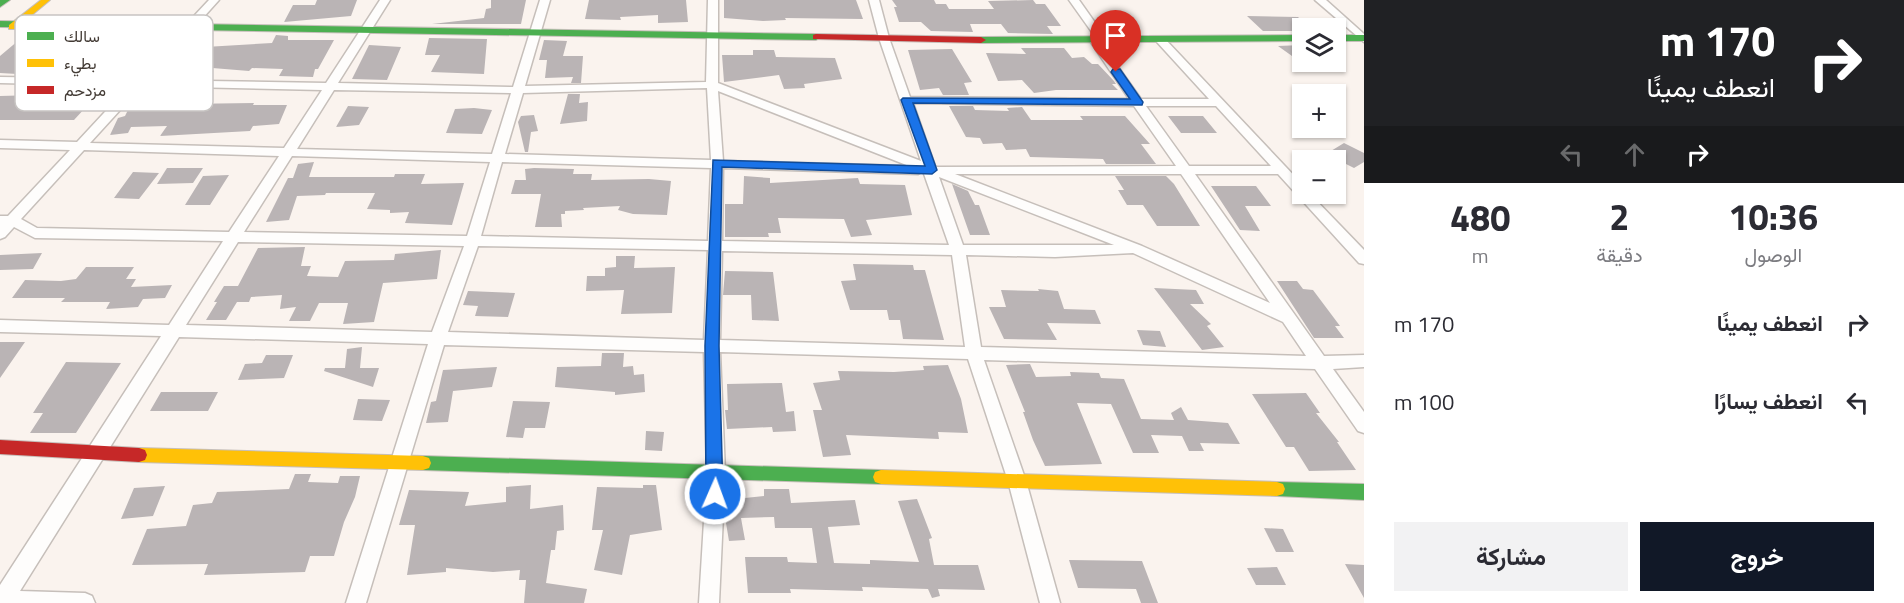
<!DOCTYPE html>
<html lang="ar">
<meta charset="utf-8">
<style>
body{margin:0;font-family:"Titillium Web",Vazirmatn,sans-serif;background:#f2f2f3;color:#2b2b33;direction:rtl;height:100vh;display:flex;flex-direction:column;font-size:22px;white-space:nowrap}
*{box-sizing:border-box;margin:0}
p{font-size:20px;color:#7c7c81}
.icon{flex:none;width:33px;height:33px;fill:none;stroke:currentColor;stroke-width:2;stroke-linecap:round;stroke-linejoin:round}
.map{position:relative;flex:1;overflow:hidden;direction:ltr}
.sheet{display:flex;flex-direction:column;background:#fff;width:540px}
.sheet>*{flex:none}
.guide{background:#202124;color:#fff;overflow:hidden}
.controls{position:absolute;left:1292px;top:18px;display:grid;gap:12px}
.controls a{display:grid;place-items:center;width:54px;height:54px;border-radius:0px;background:#fff;box-shadow:0 2px 4px #0004;font-size:30px}
.pin{position:absolute;display:grid;place-items:center;width:51px;height:51px;color:#fff;margin:-62px -26px;border-radius:50% 50% 50% 0;rotate:-45deg;box-shadow:0 0 6px #0007}
.pin .icon{rotate:45deg}
.me{position:absolute;width:66px;margin:-33px;rotate:2deg;stroke-linejoin:round;filter:drop-shadow(0 0 4px #0008)}
.turn{display:flex;align-items:center;gap:21px;height:126px;padding:0 30px;font-size:27px}
.turn .icon{width:78px;height:78px;stroke-width:2.5}
.turn b{display:block;font-size:42px;line-height:51px}
.lanes{display:flex;align-items:center;height:57px;padding:0 30px;background:#0003;justify-content:center;gap:30px;direction:ltr}
.lanes .off{opacity:.35}
.eta{display:flex;justify-content:space-evenly;align-items:center;height:102px;text-align:center}
.eta b{font-size:36px;font-weight:700;line-height:42px}
.action{display:flex;gap:12px;margin-top:auto;padding:12px 30px}
.action a{flex:1;height:69px;border-radius:0px;background:#111827;color:#fff;font-size:24px;font-weight:700;line-height:69px;text-align:center}
.action a+a{background:#f2f2f3;color:#2b2b33}
ul{padding:0;list-style:none}
li{display:flex;align-items:center;gap:18px;height:78px;padding:0 30px}
li div{flex:1}
li b{display:block;font-size:22px}
li em{font-style:normal}
main{display:flex;flex:1;min-height:0}
.map>svg:first-child{display:block}
.building{fill:#bab4b5}
.lines{fill:none;stroke-linecap:round;stroke-linejoin:round}
.street-casing{stroke:#c6bfba;stroke-width:3}
.fast-casing{stroke:#c6bfba;stroke-width:2}
.slow-casing{stroke:#c6bfba;stroke-width:2}
.jam-casing{stroke:#c6bfba;stroke-width:2}
.street{fill:#fefdfc;fill-rule:evenodd}
.fast{fill:#4caf50;fill-rule:evenodd}
.slow{fill:#ffc107;fill-rule:evenodd}
.jam{fill:#c62828;fill-rule:evenodd}
.route{fill:#1a73e8;stroke:#114b97;stroke-width:1.5}
.key{fill:#fff;stroke:#c7c4c2;stroke-width:1.5}
.key-label{font-size:16px;fill:#433b35}
</style>
<main>
<section class="sheet">
<div class="guide">
<div class="turn"><svg class="icon" aria-label="right" viewBox="0 0 24 24"><path d="M7 20v-9h11M14 6l5 5-5 5"/></svg><div><b>170 m</b>انعطف يمينًا</div></div>
<div class="lanes"><svg class="icon off" aria-label="left" viewBox="0 0 24 24"><path d="M17 20v-9H6M10 6l-5 5 5 5"/></svg><svg class="icon off" aria-label="ahead" viewBox="0 0 24 24"><path d="M12 20V5M6 11l6-6 6 6"/></svg><svg class="icon" aria-label="right" viewBox="0 0 24 24"><path d="M7 20v-9h11M14 6l5 5-5 5"/></svg></div>
</div>
<div class="eta">
<div><b>10:36</b><p>الوصول</p></div>
<div><b>2</b><p>دقيقة</p></div>
<div><b>480</b><p>m</p></div>
</div>
<ul>
<li><svg class="icon" aria-label="right" viewBox="0 0 24 24"><path d="M7 20v-9h11M14 6l5 5-5 5"/></svg><div><b>انعطف يمينًا</b></div><em>170 m</em></li>
<li><svg class="icon" aria-label="left" viewBox="0 0 24 24"><path d="M17 20v-9H6M10 6l-5 5 5 5"/></svg><div><b>انعطف يسارًا</b></div><em>100 m</em></li>
</ul>
<div class="action"><a>خروج</a><a>مشاركة</a></div>
</section>
<div class="map">
<svg width="1364" height="603" viewBox="0 0 1364 603">
<rect width="100%" height="100%" fill="#faf3ee"/>
<!-- building -->
<path class="building" d="M317,0H357L351,16L284,22L293,5H315Z
M491,0H526L521,24H432L484,18L486,9L491,8Z
M589,0H686L688,22L658,23V15L620,17L621,20L585,19Z
M724,0H856L863,19L785,18L786,20L763,21L724,18Z
M892,0H934L936,4H946L949,9H994L988,1L1033,0L1036,4H1045L1061,26H1047L1053,34L1008,33L1001,24H970L973,32L931,31L921,22H899L894,7H897Z
M1247,16L1298,17L1302,21V31H1263Z
M276,35L288,36V40H334L318,69H315L313,77L279,76L283,69L252,68L249,71L188,66L205,47L272,43Z
M117,38L105,53H94L82,65L43,66L35,75L0,73V56L19,40L68,41Z
M429,38L487,39L484,74L431,72L440,55H425Z
M544,40L567,41L563,56H583L581,83H571L573,77L545,78L547,60H539Z
M369,45L401,47L387,80L352,79Z
M1302,45V56H1292L1278,46Z
M1021,48H1064L1072,58L1084,57L1092,64H1098L1114,81L1116,84H1112L1118,90H1056L1034,93L1022,80L998,81L986,53L1026,54Z
M952,49L972,82L964,83L969,95H943L939,88L920,90L908,50Z
M753,50H774L776,57L835,58L842,79L804,84L805,88L784,89L779,75L724,82L722,55H753Z
M72,94L97,95L74,120H0V96Z
M568,94H580L579,103L588,102L587,121L560,124Z
M188,97L183,104L254,103L253,105H287L279,124L253,126L250,131L160,136L167,126L131,127L128,133L110,135L118,118L125,116L134,98Z
M348,106L369,107L359,125L336,127Z
M949,106H973L975,110L1009,111L1007,108L1022,107L1031,120H1083L1080,116H1125L1150,144H1141L1156,164H1106L1103,159L1030,157L1026,149L1006,150L1002,143L983,144L980,138L966,137Z
M474,108L492,110L482,134L446,133L455,109Z
M534,115L538,131L531,132L528,152H525L518,122L521,116Z
M1168,116H1203L1217,133H1181Z
M1344,143L1364,153V162L1354,168L1326,154Z
M314,162L309,177H394L395,174H425L421,184L464,183L452,225L405,223L409,212L390,213V210L367,209L375,193H326L325,195L297,196L289,220L266,222L288,178H293L298,164Z
M167,168H203L193,183L157,184Z
M534,168L574,169L573,174H592L591,180L649,179L671,181L667,215L633,214L618,210L620,206L583,208L584,210L565,211V214H561L562,227H535L541,194H511L515,180H526L525,169Z
M133,172L159,173L139,199L114,198Z
M229,175L210,205H185L203,176Z
M744,176L770,178V183L858,178L860,184L905,185L912,215L866,220L872,235L851,237L844,219L778,218L781,233H768L769,237H725V204H743Z
M1115,176H1166L1174,184L1200,226H1157L1143,205H1127L1118,190H1124Z
M952,184L968,191L975,205H979L990,235H970Z
M1211,186H1256L1271,206H1245L1260,231L1240,230Z
M305,247L301,266H311L307,276L338,277L345,261L394,260L395,254L441,250L437,279L383,283L374,322L343,324L348,303H319L310,321H289L296,307L280,309L282,295L251,297L249,302H237L226,320H206L217,302H214L224,286H238L258,248Z
M42,253L33,269L0,270V255Z
M616,256H635L634,268L675,267L672,313L621,314L624,290L586,291L587,276H605V268L616,267Z
M853,264L913,265L914,270H925L944,340L903,339L900,320H889L887,310H850L841,281L856,280Z
M86,267H134L126,279H136L131,287L172,285L165,298L143,299L138,307L106,309L110,302H61L65,298H12L25,280L61,281L76,279Z
M725,271L773,272L779,321L752,320L751,295H723Z
M1277,281H1297L1303,289L1313,290L1340,326H1335L1344,338H1314Z
M1154,288L1196,290L1204,304H1190L1211,324L1207,326L1224,347L1202,350Z
M1038,289L1058,291L1064,309L1095,310L1101,324L1047,323L1057,340L1004,339L989,307H1006L1001,290L1039,291Z
M468,291L515,293L508,317L475,316L478,306L463,305Z
M1137,330L1160,331L1166,347L1143,345Z
M0,342H25L0,378Z
M362,347L360,368H379L373,387L324,371L325,368H345L347,349Z
M602,353H624L623,367L633,366L634,375L644,374L645,392L615,395V392L555,387L557,367L601,366Z
M266,355H293L284,378L238,380L245,364L262,363Z
M66,362L121,363L76,433H30L43,413H33Z
M1030,364L1036,377L1071,376L1070,372L1099,373L1101,378L1124,379L1141,419L1174,420L1171,413L1181,407L1188,420L1228,423L1240,444L1200,443L1204,451H1189L1182,436L1151,435L1159,453H1133L1111,404L1077,403L1102,464L1045,466L1033,440L1023,412H1025L1006,365Z
M948,365L961,399L968,433L938,432L939,439L846,435L851,455L823,457L813,410H822L813,383L840,380L838,371L894,372L924,370L923,366Z
M497,367L492,387L453,391L448,422L426,423L431,402L436,401L443,370Z
M782,383L786,412L794,411L796,431L773,432L772,427L727,429L725,410H728L727,384Z
M161,392H218L208,411H150Z
M1306,393L1320,413H1316L1339,442H1337L1356,470L1309,471L1294,447H1286L1252,394Z
M358,399L390,400L382,421L353,420Z
M513,401L550,402L545,428H525L523,438L506,437Z
M646,431L664,432L662,451L645,450Z
M295,474H311L308,482L338,483L340,476H360L355,497L344,522L334,556H310L305,572L204,575L208,564L132,565L147,529L186,526L193,505L212,503L217,492L289,489Z
M531,485L530,509L563,505L564,530L557,531L555,550H551L546,583L587,589L584,603H524L526,580H519L520,570L493,572L446,568V572L407,575L415,525H399L409,490L469,492L465,506L506,502V487Z
M643,485H656L662,530L630,535L622,575L594,570L603,530H592L597,487L643,488Z
M165,486L153,516L121,519L134,488Z
M764,489H789L791,503L855,500L860,525L828,527L834,563L870,564V560L919,562L898,501L917,499L932,538L929,539L934,565H978L985,590L938,589L940,596L932,598L928,589L862,587L863,591L790,589L791,593H748L745,557H787L788,562L817,563L812,528H775L774,517L741,518L745,540L729,541L725,517L726,500L764,496Z
M1264,528L1283,529L1294,552H1276Z
M1069,560L1142,561L1158,603H1141L1136,589L1078,588Z
M1345,564L1364,565V598Z
M1277,567L1286,585H1256L1247,568Z"/>
<g class="lines">
<!-- street casing -->
<g class="street-casing">
<path id="street" d="M209,0H219L147,80L326,83L380,0H390L338,83L513,87L540,0H550L525,86L706,82L708,0H718V83L921,161L879,38L869,0H879L889,38L910,97L1129,99L1090,41L1096,38L1069,0H1079L1108,41L1102,44L1141,99H1209L1156,41L1165,39L1302,184V194H1310L1364,250V264L1359,263L1278,174H1195L1324,356L1364,355V367L1333,369L1364,412V433L1358,431L1315,369L984,360L1026,481L1060,603H1040L1008,481L968,359L720,352L725,472L719,603H699L707,472L704,352L444,345L366,603H346L428,344L179,337L20,591L85,593L92,596L95,603H0V585L161,336L0,332V320L169,325L223,241L35,238L14,227L5,237L0,239V216H8L70,150L0,148V140L77,142L129,86L0,83V77L135,79ZM142,86L322,90L284,148L90,143ZM707,88L711,160L505,154L523,93ZM334,90L511,93L492,154L297,149ZM718,91L909,166L723,161ZM913,103L1134,106L1176,166L937,167L935,166ZM1146,106H1216L1271,166H1189ZM84,150L279,156L229,232L37,228L21,219ZM292,156L490,162L467,236L244,232ZM502,162L711,168L708,241L481,236ZM723,168L918,174L923,171L949,245L722,241ZM955,174H1181L1270,303L1142,246ZM939,177L1114,245H963ZM238,242L464,246L432,332L186,325ZM478,246L708,250L704,340L448,332ZM722,251L952,255L965,347L720,340ZM1133,253L1283,322L1306,356L981,347L966,255L1055,257Z
M1315,0H1326L1364,34V42Z"/>
</g>
<!-- fast casing -->
<g class="fast-casing">
<path id="fast" d="M0,0H10L0,7Z
M0,21L816,34L821,37L816,40L0,27Z
M1302,35V41L981,43L976,40L981,37Z
M1335,35H1364V41H1335Z
M423,456L881,470L887,472L889,477L887,482L881,484L423,470L417,468L415,463L417,458Z
M1277,482L1364,484V500L1277,496L1271,494L1269,489L1271,484Z"/>
</g>
<!-- slow casing -->
<g class="slow-casing">
<path id="slow" d="M41,0H50L15,29H9V25Z
M139,448L423,456L429,458L431,463L429,468L423,470L139,462L133,460L131,455L133,450Z
M881,470L1277,482L1283,484L1285,489L1283,494L1277,496L881,484L875,482L873,477L875,472Z"/>
</g>
<!-- jam casing -->
<g class="jam-casing">
<path id="jam" d="M816,34L981,37L986,40L981,43L813,39V35Z
M0,440L139,448L145,450L147,455L145,460L139,462L0,454Z"/>
</g>
<!-- street -->
<use href="#street" class="street"/>
<!-- fast -->
<use href="#fast" class="fast"/>
<!-- slow -->
<use href="#slow" class="slow"/>
<!-- jam -->
<use href="#jam" class="jam"/>
</g>
<!-- route -->
<path class="route" d="M1113,69H1120L1143,102L1142,105L913,103L937,170L932,174L722,167L719,346L723,494L721,499L715,502L709,499L706,494L705,346L713,160L925,166L901,100L903,98L1130,99L1111,72Z"/>
<!-- legend -->
<rect x="15" y="15" width="198" height="96" rx="9" class="key"/>
<rect x="27" y="32" width="27" height="8" fill="#4caf50"/>
<rect x="27" y="59" width="27" height="8" fill="#ffc107"/>
<rect x="27" y="86" width="27" height="8" fill="#c62828"/>
<g class="key-label">
<text x="64" y="42">سالك</text>
<text x="64" y="69">بطيء</text>
<text x="64" y="96">مزدحم</text>
</g>
</svg>
<div class="controls">
<a><svg class="icon" aria-label="layers" viewBox="0 0 24 24"><path d="M12 4l9 5-9 5-9-5zM3 14l9 5 9-5"/></svg></a>
<a>+</a>
<a>−</a>
</div>
<div class="pin" style="left:1116px;top:72px;background:#d93025"><svg class="icon" aria-label="arrive" viewBox="0 0 24 24"><path d="M6 21V4h12l-3 4 3 4H6"/></svg></div>
<svg class="me" style="left:715px;top:494px" viewBox="-20 -20 40 40"><circle r="17" fill="#1a73e8" stroke="#fff" stroke-width="3"/><path d="M0-11L8 9 0 5-8 9z" fill="#fff"/></svg>
</div>
</main>
